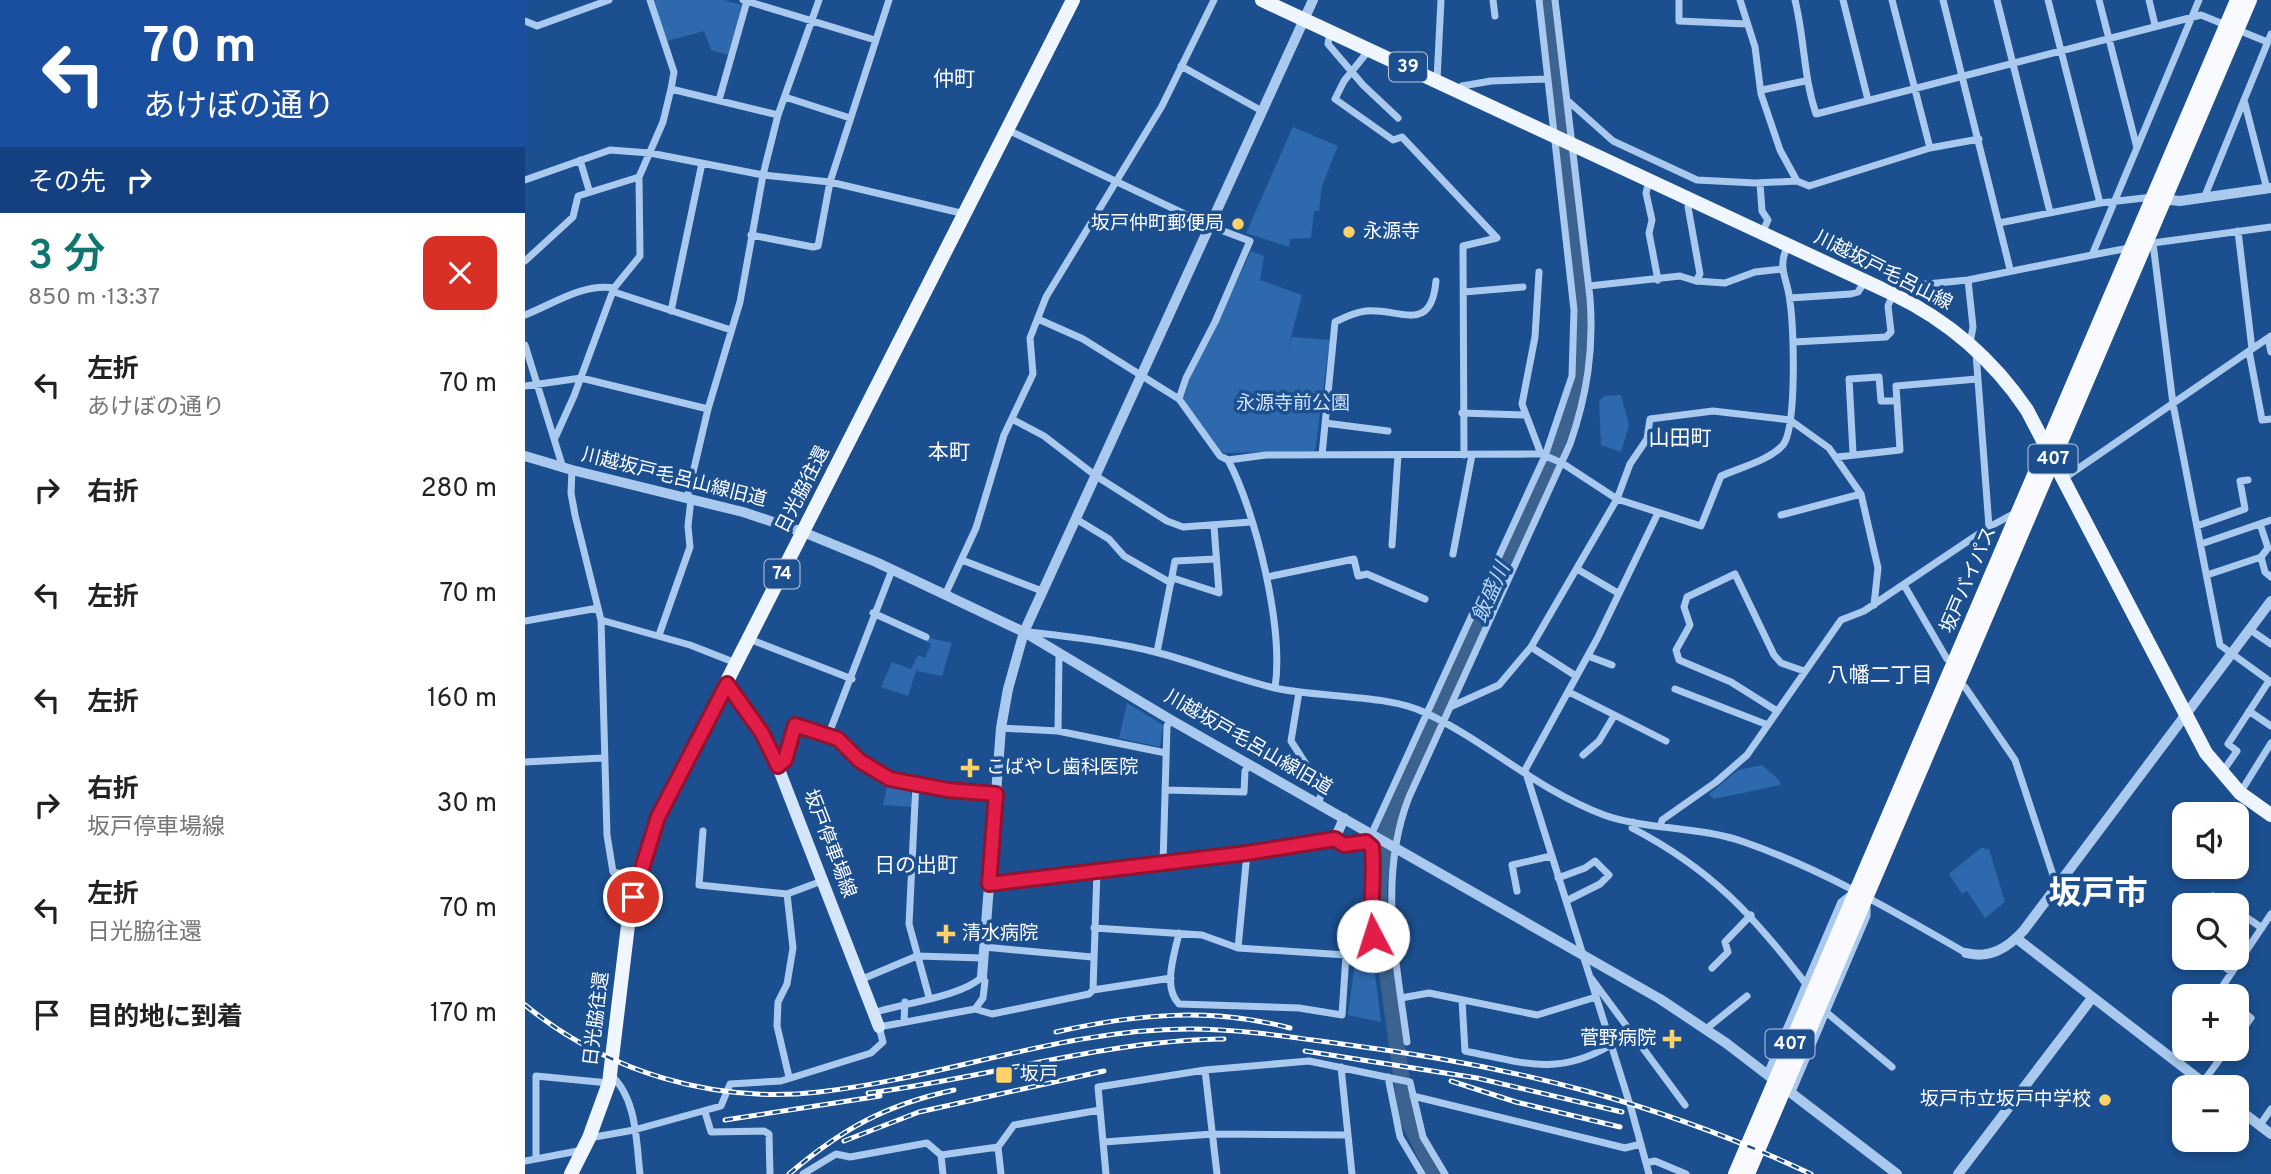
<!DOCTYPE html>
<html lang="ja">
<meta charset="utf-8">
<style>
body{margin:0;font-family:Overpass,"Noto Sans JP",sans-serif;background:#f6f6f6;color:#222;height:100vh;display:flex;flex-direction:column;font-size:26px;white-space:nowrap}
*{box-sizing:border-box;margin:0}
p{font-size:23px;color:#767676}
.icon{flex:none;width:38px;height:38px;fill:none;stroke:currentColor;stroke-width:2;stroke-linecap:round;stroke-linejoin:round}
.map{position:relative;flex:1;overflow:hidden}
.panel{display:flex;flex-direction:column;background:#fff;width:525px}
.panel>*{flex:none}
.hud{background:#1a4fa0;color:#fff;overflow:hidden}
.controls{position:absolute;left:1647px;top:802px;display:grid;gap:14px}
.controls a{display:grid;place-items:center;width:77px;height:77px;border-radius:14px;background:#fff;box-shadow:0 4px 10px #0003;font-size:35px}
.pin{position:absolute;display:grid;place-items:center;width:60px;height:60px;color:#fff;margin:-30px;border:4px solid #fff;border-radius:50%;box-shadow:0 2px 7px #0007}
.me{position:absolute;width:77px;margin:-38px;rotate:355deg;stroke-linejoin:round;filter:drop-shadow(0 0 5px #0008)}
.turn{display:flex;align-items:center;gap:24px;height:147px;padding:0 28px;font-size:32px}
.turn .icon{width:91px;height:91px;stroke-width:2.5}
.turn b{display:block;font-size:49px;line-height:60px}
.then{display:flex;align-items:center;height:66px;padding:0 28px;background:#0003;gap:14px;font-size:26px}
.round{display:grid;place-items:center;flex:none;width:74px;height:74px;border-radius:14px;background:#f6f6f6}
.summary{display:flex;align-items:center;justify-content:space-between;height:119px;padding:0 28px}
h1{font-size:42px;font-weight:600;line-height:52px;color:#0f766e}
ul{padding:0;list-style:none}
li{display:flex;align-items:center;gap:21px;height:105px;padding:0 28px}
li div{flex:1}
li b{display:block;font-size:26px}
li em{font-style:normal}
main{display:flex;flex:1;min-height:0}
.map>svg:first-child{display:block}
.green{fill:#2e69ad}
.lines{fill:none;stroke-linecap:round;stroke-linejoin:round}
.river{stroke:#3c6290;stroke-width:16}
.minor{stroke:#a9c9ee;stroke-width:7}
.tertiary{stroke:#a9c9ee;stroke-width:10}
.secondary{stroke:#d6e6fa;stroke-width:12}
.primary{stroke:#f0f6ff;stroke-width:14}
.trunk{stroke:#f8faff;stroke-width:14}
.rail-casing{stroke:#fff;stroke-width:5}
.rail{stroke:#1b4f8f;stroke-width:2.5;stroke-dasharray:8;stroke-linecap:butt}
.route-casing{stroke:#92132f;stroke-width:18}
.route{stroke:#e11d48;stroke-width:12}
.poi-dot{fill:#ffd166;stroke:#1b4f8f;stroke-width:2.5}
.labels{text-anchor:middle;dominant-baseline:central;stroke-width:7;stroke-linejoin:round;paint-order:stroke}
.shield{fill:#1b4f8f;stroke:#bbcadd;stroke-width:2}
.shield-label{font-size:18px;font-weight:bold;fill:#fff}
.poi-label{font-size:19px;fill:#fff;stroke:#1b4f8f;text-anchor:start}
.street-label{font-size:19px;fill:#fff;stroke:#1b4f8f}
.park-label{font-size:19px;fill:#cfe3fa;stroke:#1b4f8f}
.neighbourhood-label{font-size:21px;fill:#fff;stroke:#1b4f8f}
.water-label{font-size:21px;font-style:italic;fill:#b5d3f5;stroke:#1b4f8f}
.town-label{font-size:33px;font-weight:bold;fill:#fff;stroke:#1b4f8f}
</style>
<main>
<section class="panel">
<div class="hud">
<div class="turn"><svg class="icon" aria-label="left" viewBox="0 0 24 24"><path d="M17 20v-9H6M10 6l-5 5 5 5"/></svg><div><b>70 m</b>あけぼの通り</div></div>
<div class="then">その先<svg class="icon" aria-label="right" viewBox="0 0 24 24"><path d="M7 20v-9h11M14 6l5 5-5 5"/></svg></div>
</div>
<div class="summary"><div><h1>3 分</h1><p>850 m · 13:37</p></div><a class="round" style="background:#d93025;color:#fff"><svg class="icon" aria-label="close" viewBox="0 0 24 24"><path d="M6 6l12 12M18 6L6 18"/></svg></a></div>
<ul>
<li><svg class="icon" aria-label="left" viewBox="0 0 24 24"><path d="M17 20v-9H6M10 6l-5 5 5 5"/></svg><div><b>左折</b><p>あけぼの通り</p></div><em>70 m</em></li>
<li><svg class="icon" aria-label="right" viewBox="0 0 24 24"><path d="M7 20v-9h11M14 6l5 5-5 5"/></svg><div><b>右折</b></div><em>280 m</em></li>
<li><svg class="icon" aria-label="left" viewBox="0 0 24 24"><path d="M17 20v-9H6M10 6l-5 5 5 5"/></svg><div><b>左折</b></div><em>70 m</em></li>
<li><svg class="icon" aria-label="left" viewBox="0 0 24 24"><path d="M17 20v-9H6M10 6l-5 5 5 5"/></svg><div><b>左折</b></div><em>160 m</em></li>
<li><svg class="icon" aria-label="right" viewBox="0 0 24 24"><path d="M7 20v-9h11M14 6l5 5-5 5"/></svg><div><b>右折</b><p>坂戸停車場線</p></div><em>30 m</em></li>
<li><svg class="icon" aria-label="left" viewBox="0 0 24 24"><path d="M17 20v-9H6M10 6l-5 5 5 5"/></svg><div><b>左折</b><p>日光脇往還</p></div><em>70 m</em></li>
<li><svg class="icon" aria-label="arrive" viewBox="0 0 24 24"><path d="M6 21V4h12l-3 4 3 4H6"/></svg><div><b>目的地に到着</b></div><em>170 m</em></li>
</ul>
</section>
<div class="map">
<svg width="1746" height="1174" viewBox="0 0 1746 1174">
<rect width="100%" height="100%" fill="#1b4f8f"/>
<!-- green -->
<path class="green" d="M128,0H199L217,5L203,55L186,50L179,31L142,41Z
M768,127L813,146L797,186L794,211H789L786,238L765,239L764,247L721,233Z
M726,251L739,256L735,280L777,295L763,349L767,337L805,340L790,451L698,453L658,400L665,377Z
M1096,395L1104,425L1096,452L1076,445L1074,401L1080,396Z
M404,638L427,643L417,676L391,671L383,696L356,687L367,662L386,669L393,655L400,658L406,644L401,642Z
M602,703L638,725L635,747L594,738Z
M1237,765L1255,781V785L1189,799L1184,794L1213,770Z
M363,782L385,785L387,807L358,805Z
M1456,848L1464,849L1480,902L1460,918L1442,891L1437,894L1424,874Z
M830,962L849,965L856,1022L823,1015Z"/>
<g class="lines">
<!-- river -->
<path class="river" d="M910,1174L882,1118L854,915V887L861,831L1030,450L1050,392L1057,350V318L1020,0"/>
<!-- minor -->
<path class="minor" d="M125,0L149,72L146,89
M218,0L350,40
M968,0L970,16
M1154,0V21L1222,24
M1215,0L1230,47L1236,94L1255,150L1272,181L1284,186L1405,148L1454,139
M1270,0C1280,40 1278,75 1291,114L1676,15L1740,41L1746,40
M1318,0L1343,100
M1367,0L1405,148
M1418,0L1485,269
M1472,0L1525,212
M1523,0L1575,203
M1574,0L1612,148
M1624,0L1630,25
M0,21L12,26L84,0
M805,32L803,44L838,85L873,118
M844,50L819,81L810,99L868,140L877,137L972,238L938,246L939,455
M656,66L737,111
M912,80L916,0
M935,90L937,86L966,81L1023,79
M1237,90L1280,81
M260,97L325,118
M194,100L222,1
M1042,100L1088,141L1172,180L1230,183L1272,181
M1719,100L1742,189
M483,130L685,226L725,241L690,322L661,378L654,399
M55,160L64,190
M0,180L85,150L125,153L238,175L305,182L440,214
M1124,181L1121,193L1127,220L1124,233L1133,280
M1235,183L1237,211L1243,220L1237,233
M1679,198L1746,34
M1165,200L1163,207L1175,274L1171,281
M1474,223L1575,203L1628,197
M1713,231L1727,349
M226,235L288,247L293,246L305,182L364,0
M1622,240L1628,243L1648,404L1695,645L1746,682
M1628,243L1746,227
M1567,255L1604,248
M0,261L48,217L53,196L114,177
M1014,272L1010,337L997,404L1016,454
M1443,280L1448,327L1445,343
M1064,286L1155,276L1171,281L1200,283L1230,272L1257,269
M89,292L206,330
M939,292L998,287
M1265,298L1326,294L1333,292L1340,281
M146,311L177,163
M0,315C28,304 58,283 89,288
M513,319L558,339L654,399L695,456L703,460C731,512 759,629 750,688
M1743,338L1746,352
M1269,342L1361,337L1366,332L1363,306L1371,287L1443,280L1567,255L1674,0
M0,345L38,468
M1724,351L1737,420L1746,419
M1451,353L1464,527
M0,386L56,378L183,409
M937,413L999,415
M487,419L519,436L571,476L642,521L658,527L726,522
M800,423L863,431
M30,438L49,396L89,288L115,256L114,177L138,122L146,89L253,115
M1328,453L1324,379L1354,377L1356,401H1372
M797,455L810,322C820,317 831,312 841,311C875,308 906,335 911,281
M1312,457L1375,450L1371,386L1452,379
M703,460L741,455L1016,454L1037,463L1092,499L1176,526L1196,476C1214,468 1245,460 1258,445C1272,427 1269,326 1265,302C1263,278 1251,269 1263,245
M47,470L46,493L50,515L76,620L82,835L88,872L112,877
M1538,479L1746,336
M162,498L183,409L215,302L238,175L253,115L294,0
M1256,515L1336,494
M551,519L584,539L599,556L646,583
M1735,524L1743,548L1736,557L1740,572L1746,577
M1672,526L1720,509L1715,481L1723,480
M1676,544L1746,520
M867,545L873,455
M928,554L947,455
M437,560L517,591
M1052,569L1093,593
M1682,575L1736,557
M742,577L829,559L833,576L842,574L900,599
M648,578L694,593L689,526
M1379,585L1422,659L1428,662
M420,595L451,528L479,435L508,374L505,338L521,297L637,106L689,0
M348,613L401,637
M76,620L165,645L211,663
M0,621L73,608
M1724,629L1746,644
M504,632C547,637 592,642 634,653C673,663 711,679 750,688C795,698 862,694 901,713C964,743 1012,790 1079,815C1121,830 1174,826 1219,842C1297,869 1370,912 1441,953
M134,635L165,547L163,526L166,499
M224,639L327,679
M632,652L650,561L691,559
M1063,656L1087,665
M1051,676L1006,647L1092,499L1105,464L1122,439L1125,419L1188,411L1265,420L1304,448L1336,494L1353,568L1349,605
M1433,683L1440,687L1490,760L1529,878L1534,883
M1150,689L1243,725
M774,692L766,741L797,789L794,803
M1044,692L1141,741
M925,707L974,685L1006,647
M1252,711L1206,682L1154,660L1151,650L1165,625L1159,607L1162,597L1210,574L1249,655L1256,663L1279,671
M1724,711L1746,726
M476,728L533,731L641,753
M533,731L534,654
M303,736L367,570
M1058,755L1074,741L1089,716
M0,762L78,758
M253,766L260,759L269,725L313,739L335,761L365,780L423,790L471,794
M1696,774L1712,751L1703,744L1744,681
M391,782L384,924L404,997
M641,790L719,792L720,771L725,764
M1715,793L1746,743
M1108,822L1107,828C1186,869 1228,915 1281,984
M1136,824L1137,820L1191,782L1222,755L1316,620L1339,611L1464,527L1490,513
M178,831L174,885L262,894
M847,833L1020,456L1047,376L1049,310L1014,0
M810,839L819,845L841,843L847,847L845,916L850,956
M638,864L642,726L646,720
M1033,878L1060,868L1070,861L1084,875L1075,884L1041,901
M992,891L987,865L1026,856
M1688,896L1702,905
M1712,911L1737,928
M569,928L677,935L713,948L821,955
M654,933C650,953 637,987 654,1004L774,1008L817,1015L821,955L871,953
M459,947L567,957
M713,948L722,853
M1685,957L1707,972
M1187,968L1203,952L1200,942L1226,915
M1066,978L1160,1105
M335,980L392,956L458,958
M568,990L572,871
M1691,996L1746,914
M876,998L904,993L1012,1015L1071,997
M937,1000L940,1051C996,1062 1031,1077 1084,1046
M1712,1007L1726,1018L1712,1037
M450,1009L467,1014L564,994L568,990L646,978
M1301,1012L1367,1067
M379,1021L380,1002
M1181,1029L1222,996
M882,1042C871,960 853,876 884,797L1045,444C1062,395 1069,350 1065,298L1030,0
M1647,1059L1659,1041
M816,1067L827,1174
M680,1070L692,1174
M85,1074C112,1098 111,1140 115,1174
M1242,1074L1316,902L1325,895
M264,1077L252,1026L253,1002L262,984L268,948L262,894L297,881
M863,1077L875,1137L897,1174
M1678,1082L1703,1048
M1267,1092L1342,916V905
M888,1096L1100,1148L1116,1144
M180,1112L186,1132L239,1131L244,1134L245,1174
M1735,1125L1746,1109
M64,1138L109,1130L196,1106L205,1084L256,1081L346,1053L358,1042L354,1027L450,1009L458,998L460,981L457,977C436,997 378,1003 348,1013
M579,1142L688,1134L823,1135
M11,1158V1076L84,1083
M0,1161L58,1150
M1121,1163L1130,1161L1161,1174
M278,1174L311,1154L325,1157L402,1143L416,1155
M418,1174L416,1155L473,1147
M476,1174L473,1147L489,1125L575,1110
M581,1174L573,1087L680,1070L784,1061L885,1082L898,1137L920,1174
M1124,1174L1106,1108L1000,770L1072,639L1133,513"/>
<!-- tertiary -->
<path class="tertiary" d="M1635,199L1655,201L1746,188
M0,456L47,470L218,512L278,532L351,562L499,632L646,720L1135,999L1201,1043L1372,1174
M464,884L803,842L810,839L819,818
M1491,938L1684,1087
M1441,953C1465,959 1483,948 1499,930L1746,601
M457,977L476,728L483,689L499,632L788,0
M1712,1108L1746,1134
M1433,1174L1567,998"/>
<!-- secondary -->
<path class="secondary" d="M202,684L246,749L354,1027"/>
<!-- primary -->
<path class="primary" d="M737,0L1368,294C1424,321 1467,358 1502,410L1681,753L1715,793L1746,815
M46,1174L64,1138L84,1083L104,917L112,877L133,817L548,0"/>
<!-- trunk -->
<path class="trunk" d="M1210,1174L1712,0
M1223,1174L1725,0"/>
<!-- rail casing -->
<g class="rail-casing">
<path id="rail" d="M0,1005C82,1072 189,1104 294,1092C419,1078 537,1029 664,1029C718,1029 771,1038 824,1045C988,1066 1136,1103 1286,1174
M531,1032C611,1014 685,1007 765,1028
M780,1051L952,1078L1097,1112
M926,1081L991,1102L1095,1127
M343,1093C462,1078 580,1040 699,1039
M200,1120L355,1096
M319,1141L394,1112L579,1071
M264,1174C317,1129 360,1105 429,1090"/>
</g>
<!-- rail -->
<use href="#rail" class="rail"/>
</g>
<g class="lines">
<!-- route casing -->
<g class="route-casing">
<path id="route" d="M108,897L133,817L202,684L237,733L253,766L260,760L270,725L313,739L335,761L365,779L423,790L471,794L464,884L722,853L810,839L819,845L841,842L847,847C850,877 844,906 848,936"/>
</g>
<!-- route -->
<use href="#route" class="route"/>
</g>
<!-- markers -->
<g class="poi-dot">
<circle cx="713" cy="224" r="7"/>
<circle cx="824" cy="232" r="7"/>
<path d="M441.5 757.5h7v7h7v7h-7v7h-7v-7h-7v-7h7z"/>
<path d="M417.5 923.5h7v7h7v7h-7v7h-7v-7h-7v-7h7z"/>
<path d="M1143.5 1028.5h7v7h7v7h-7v7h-7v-7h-7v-7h7z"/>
<rect x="470" y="1066" width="18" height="18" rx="3.5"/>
<circle cx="1580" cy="1100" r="7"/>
</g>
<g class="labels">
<!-- shield labels -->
<g class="shield">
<rect x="864" y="52.5" width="38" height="29" rx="5"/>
<rect x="1503.5" y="444.5" width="49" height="29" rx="5"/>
<rect x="239.5" y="559.5" width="35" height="29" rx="5"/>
<rect x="1240.5" y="1029.5" width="49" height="29" rx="5"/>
</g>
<g class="shield-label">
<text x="883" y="67">39</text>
<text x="1528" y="459">407</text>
<text x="257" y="574">74</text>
<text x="1265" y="1044">407</text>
</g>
<!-- poi labels -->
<g class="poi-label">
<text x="699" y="224" text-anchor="end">坂戸仲町郵便局</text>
<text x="838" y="232">永源寺</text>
<text x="461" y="768">こばやし歯科医院</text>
<text x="437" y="934">清水病院</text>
<text x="1131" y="1039" text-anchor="end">菅野病院</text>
<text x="495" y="1075">坂戸</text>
<text x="1566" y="1100" text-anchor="end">坂戸市立坂戸中学校</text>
</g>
<!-- street labels -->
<g class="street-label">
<text transform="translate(1358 271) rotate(27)">川越坂戸毛呂山線</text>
<text transform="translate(149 478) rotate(14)">川越坂戸毛呂山線旧道</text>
<text transform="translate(278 490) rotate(-63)">日光脇往還</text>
<text transform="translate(1444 580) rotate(-67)">坂戸バイパス</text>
<text transform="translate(723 743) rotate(30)">川越坂戸毛呂山線旧道</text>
<text transform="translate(304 844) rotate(69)">坂戸停車場線</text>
<text transform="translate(72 1019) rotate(-83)">日光脇往還</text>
</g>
<!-- park labels -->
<g class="park-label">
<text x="768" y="404">永源寺前公園</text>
</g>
<!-- neighbourhood labels -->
<g class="neighbourhood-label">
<text x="429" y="80">仲町</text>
<text x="1155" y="439">山田町</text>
<text x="424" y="453">本町</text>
<text x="1355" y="676">八幡二丁目</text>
<text x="391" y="866">日の出町</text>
</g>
<!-- water labels -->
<g class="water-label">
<text transform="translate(967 593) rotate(-66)">飯盛川</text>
</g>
<!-- town labels -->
<g class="town-label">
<text x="1573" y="896">坂戸市</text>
</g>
</g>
</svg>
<div class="controls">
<a><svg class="icon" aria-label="sound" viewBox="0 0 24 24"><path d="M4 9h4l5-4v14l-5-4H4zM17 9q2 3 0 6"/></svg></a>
<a><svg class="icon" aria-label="search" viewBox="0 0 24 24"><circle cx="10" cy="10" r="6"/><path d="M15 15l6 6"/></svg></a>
<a>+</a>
<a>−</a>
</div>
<div class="pin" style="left:108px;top:897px;background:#d93025"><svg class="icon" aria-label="arrive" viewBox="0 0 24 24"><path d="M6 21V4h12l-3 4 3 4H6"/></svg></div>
<svg class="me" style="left:848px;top:936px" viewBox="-20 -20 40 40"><circle r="19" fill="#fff"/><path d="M0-13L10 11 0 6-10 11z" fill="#e11d48"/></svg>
</div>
</main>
